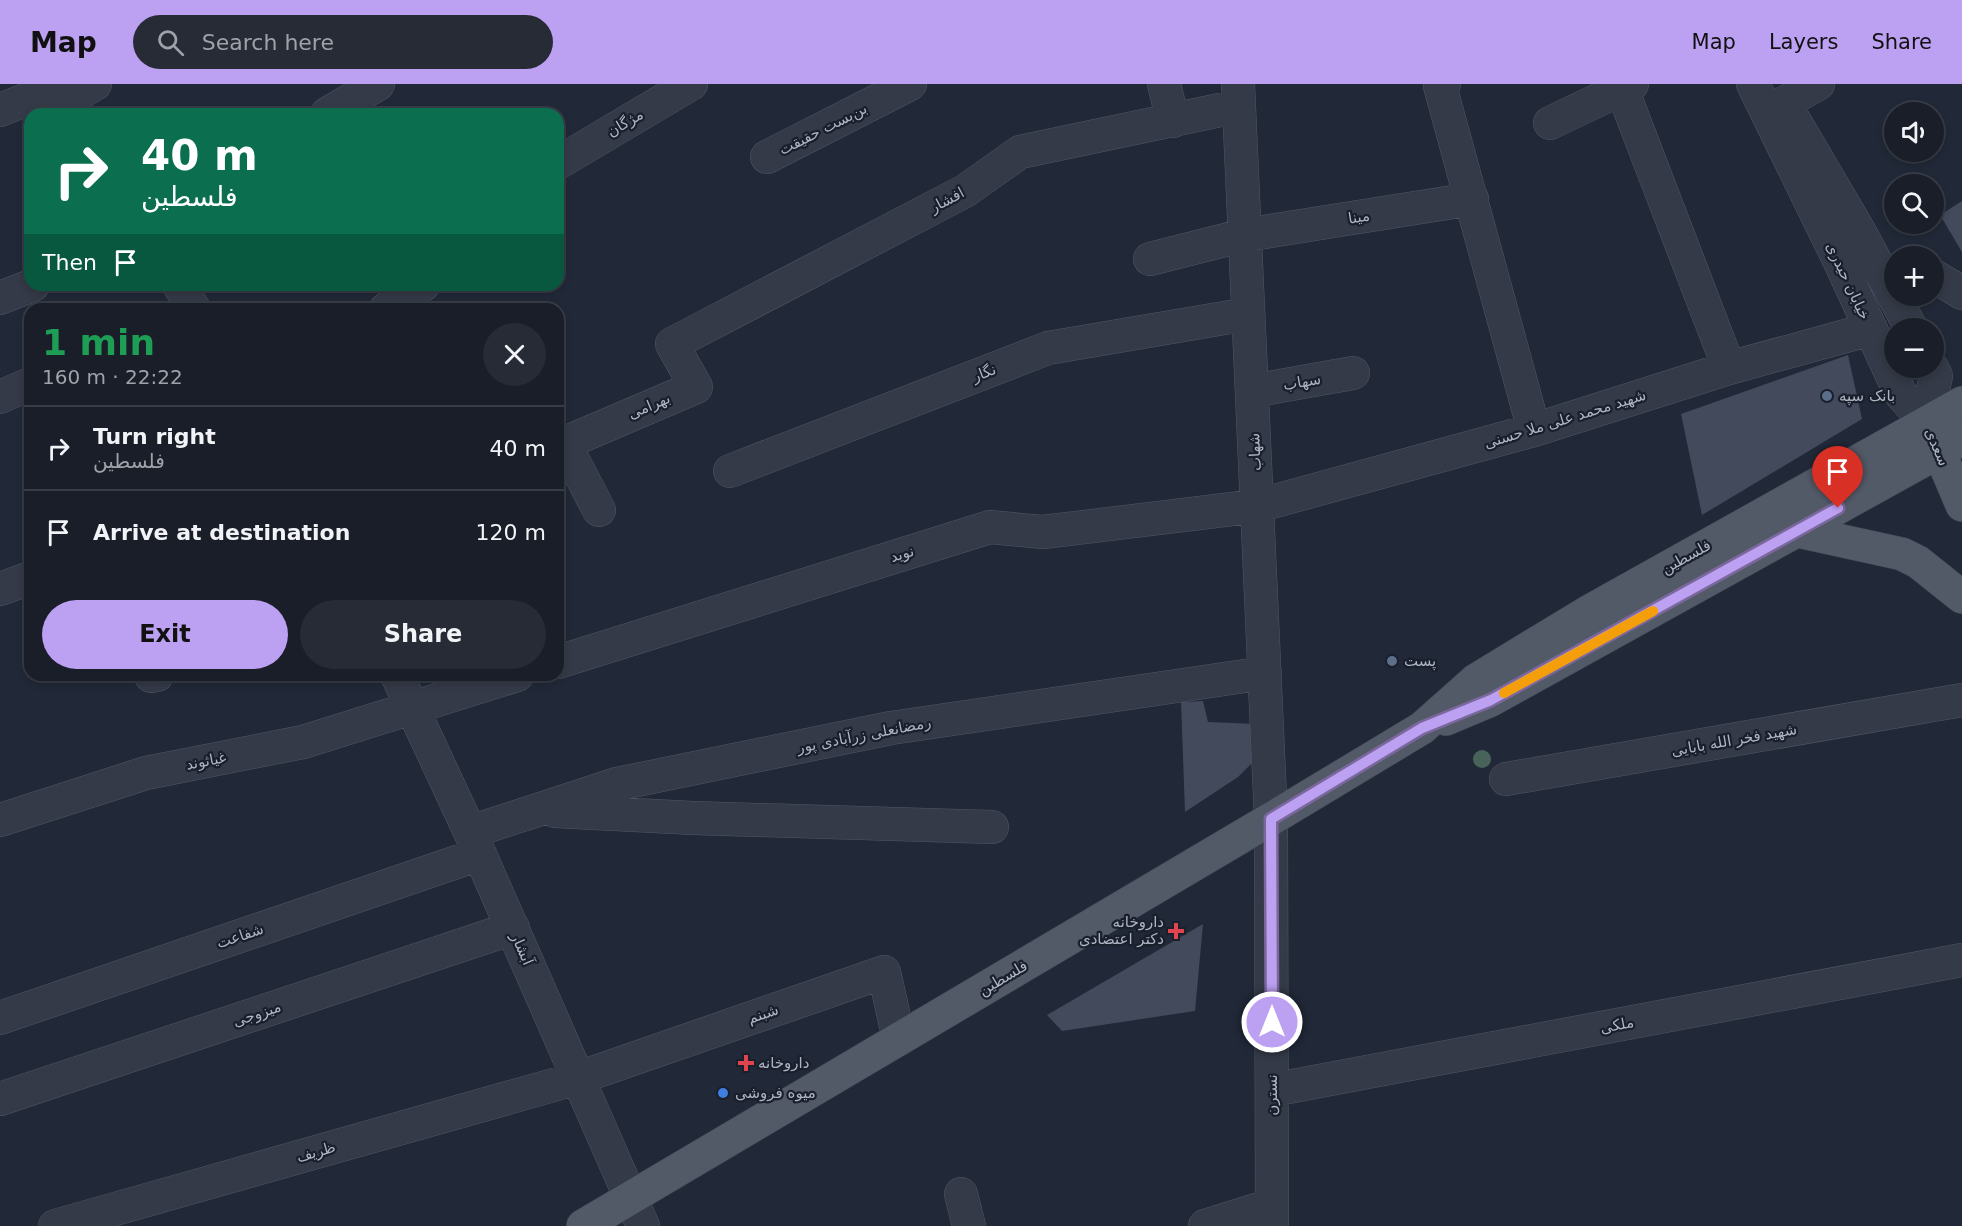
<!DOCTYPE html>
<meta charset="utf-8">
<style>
body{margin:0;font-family:"DejaVu Sans","Noto Naskh Arabic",sans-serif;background:#262b35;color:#f1f3f6;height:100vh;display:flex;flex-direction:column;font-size:22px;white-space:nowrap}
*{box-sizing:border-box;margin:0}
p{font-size:20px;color:#9fa2a8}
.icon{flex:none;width:33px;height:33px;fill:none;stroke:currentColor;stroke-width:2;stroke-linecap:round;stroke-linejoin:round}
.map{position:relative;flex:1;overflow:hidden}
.panel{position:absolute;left:24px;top:219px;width:540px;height:378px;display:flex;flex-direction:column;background:#191e29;border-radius:18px;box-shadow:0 3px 9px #0003,0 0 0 2px #373c46}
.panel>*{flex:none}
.guide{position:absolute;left:24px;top:24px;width:540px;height:183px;border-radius:18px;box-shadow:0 3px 9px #0003,0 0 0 2px #373c46;background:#0b6e4f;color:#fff;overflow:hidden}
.controls{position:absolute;left:1884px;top:18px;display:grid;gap:12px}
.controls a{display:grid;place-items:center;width:60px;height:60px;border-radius:50%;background:#191e29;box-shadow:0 3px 9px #0003,0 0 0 2px #373c46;font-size:30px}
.pin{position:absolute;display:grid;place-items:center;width:51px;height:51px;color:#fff;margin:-62px -26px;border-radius:50% 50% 50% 0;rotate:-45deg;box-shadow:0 0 6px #0007}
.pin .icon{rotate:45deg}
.me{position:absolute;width:66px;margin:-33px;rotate:0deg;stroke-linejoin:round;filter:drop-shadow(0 0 4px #0008)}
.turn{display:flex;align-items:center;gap:21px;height:126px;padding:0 18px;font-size:27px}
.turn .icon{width:78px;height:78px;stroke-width:2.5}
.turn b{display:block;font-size:42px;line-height:51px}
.then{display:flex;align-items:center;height:57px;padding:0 18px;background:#0003;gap:12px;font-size:22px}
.round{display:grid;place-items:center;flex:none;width:63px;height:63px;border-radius:32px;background:#262b35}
.overview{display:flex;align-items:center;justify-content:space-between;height:102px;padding:0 18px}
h1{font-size:36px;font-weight:600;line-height:45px;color:#1e9e55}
.action{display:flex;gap:12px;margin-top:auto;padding:12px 18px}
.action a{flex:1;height:69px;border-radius:36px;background:#bca0f2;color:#111;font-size:24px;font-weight:600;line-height:69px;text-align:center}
.action a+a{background:#262b35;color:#f1f3f6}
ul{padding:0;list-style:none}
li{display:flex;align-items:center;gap:18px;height:84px;padding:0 18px;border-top:2px solid #373c46}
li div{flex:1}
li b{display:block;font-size:22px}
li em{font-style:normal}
header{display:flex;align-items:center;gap:36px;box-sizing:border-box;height:84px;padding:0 30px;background:#bca0f2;color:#111}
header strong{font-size:28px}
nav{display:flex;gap:33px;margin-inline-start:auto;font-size:21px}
.search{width:420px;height:54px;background:#262b35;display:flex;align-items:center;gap:15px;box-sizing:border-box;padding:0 21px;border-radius:33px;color:#9fa2a8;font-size:22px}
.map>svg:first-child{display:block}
.building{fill:#424a5c}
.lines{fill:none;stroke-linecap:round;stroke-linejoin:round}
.minor-casing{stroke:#515765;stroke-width:34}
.major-casing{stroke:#3d4351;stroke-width:34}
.minor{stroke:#343a47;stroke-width:33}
.major{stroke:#525967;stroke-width:33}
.tree{fill:#48635a}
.route-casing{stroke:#7a689d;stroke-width:15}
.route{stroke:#bca0f2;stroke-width:10}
.slow{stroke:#f59e0b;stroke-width:10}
.service-dot{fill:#5c6f8a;stroke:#1a1f2c;stroke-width:2}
.health-dot{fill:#e0444e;stroke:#1a1f2c;stroke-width:2}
.shop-dot{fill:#3f7fe0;stroke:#1a1f2c;stroke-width:2}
.labels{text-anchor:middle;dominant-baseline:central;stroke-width:4.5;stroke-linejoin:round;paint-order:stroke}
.street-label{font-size:15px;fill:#aeb4c4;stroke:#1a1f2c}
.poi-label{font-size:15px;fill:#aeb4c4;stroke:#1a1f2c;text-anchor:start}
</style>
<header>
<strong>Map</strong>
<div class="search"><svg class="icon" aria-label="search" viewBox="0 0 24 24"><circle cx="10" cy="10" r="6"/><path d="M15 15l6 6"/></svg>Search here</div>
<nav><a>Map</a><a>Layers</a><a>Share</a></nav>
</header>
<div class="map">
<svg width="1962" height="1142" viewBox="0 0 1962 1142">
<rect width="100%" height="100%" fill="#212837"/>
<!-- building -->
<path class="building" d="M1962,117V168L1940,131Z
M1848,271L1862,335L1702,431L1681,330Z
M1203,617L1208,638L1257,640V665L1252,679L1238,693L1185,728L1181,618Z
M1203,840L1195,927L1062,947L1047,931Z"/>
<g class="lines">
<!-- minor casing -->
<g class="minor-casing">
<path id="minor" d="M58,0L76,30
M1164,0L1173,37
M1238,0L1271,735L1272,1142
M1444,0L1440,2L1534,346
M1620,0L1729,284
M1753,0L1840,178L1900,309L1926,338
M68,16L95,0
M1784,19L1858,145L1911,244
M1784,19L1818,0
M0,26L60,2
M327,30L378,0
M1550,39L1632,0
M767,73L910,0
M558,79L691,0
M1150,175L1245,151L1472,115
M1934,192L1962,209
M179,201L194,225
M0,214L33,201
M386,225L423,201
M1252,307L1353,289
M0,313L30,300
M1926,338L1936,292L1932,284
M564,359L599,426
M558,362L696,303L672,260L965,107L1020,68L1239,22
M730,387L1048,264L1248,230
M0,505L30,494
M558,578L990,443L1043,448L1257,422L1534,346L1729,284L1871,245
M397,591L470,748L643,1142
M151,592L157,591
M1506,695L1962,616
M555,727L693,734L992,743
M0,736L146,689L303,658L517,591
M470,748L617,700L891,644L1265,589
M0,934L480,770
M1272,1006L1962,876
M0,1015L513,844
M961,1110L969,1142
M55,1142L578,994L884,888L899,955
M1205,1142L1272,1121"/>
</g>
<!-- major casing -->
<g class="major-casing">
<path id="major" d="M1931,348L1962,421
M1797,447L1902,470L1918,478L1962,513
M1446,635L1491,616L1962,355
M583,1142L1271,735L1422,644L1476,596L1588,528L1962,319"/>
</g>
<!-- minor -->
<use href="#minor" class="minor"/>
<!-- major -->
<use href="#major" class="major"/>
</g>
<!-- trees -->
<circle class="tree" cx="1482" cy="675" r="9"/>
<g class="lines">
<!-- route casing -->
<g class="route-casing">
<path id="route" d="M1272,938L1271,735L1422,644L1491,616L1838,424"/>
</g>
<!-- route -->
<use href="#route" class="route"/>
<!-- slow -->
<path class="slow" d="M1504,609L1653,527"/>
</g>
<!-- markers -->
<g class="service-dot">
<circle cx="1827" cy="312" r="6"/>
<circle cx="1392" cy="577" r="6"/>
</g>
<g class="health-dot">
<path d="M1173 838h6v6h6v6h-6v6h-6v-6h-6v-6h6z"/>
<path d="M743 970h6v6h6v6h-6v6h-6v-6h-6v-6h6z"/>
</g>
<circle class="shop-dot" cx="723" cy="1009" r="6"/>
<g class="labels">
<!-- street labels -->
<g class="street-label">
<text transform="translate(625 39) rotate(-31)">مژگان</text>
<text transform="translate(823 45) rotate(-27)">بن‌بست حقیقت</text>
<text transform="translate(947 116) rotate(-28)">افشار</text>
<text transform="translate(1359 133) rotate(-9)">مینا</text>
<text transform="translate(1848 197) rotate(65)">خیابان حیدری</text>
<text transform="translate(984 289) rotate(-21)">نگار</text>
<text transform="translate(1302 298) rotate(-10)">سهاب</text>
<text transform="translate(649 322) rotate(-23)">بهرامی</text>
<text transform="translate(1565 335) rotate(-17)">شهید محمد علی ملا حسنی</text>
<text transform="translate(1937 363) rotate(67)">سعدی</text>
<text transform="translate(1255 368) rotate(-93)">شهاب</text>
<text transform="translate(902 470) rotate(-17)">نوید</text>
<text transform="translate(1686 473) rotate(-29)">فلسطین</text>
<text transform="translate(864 651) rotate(-11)">رمضانعلی زرآبادی پور</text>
<text transform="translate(1734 656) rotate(-10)">شهید فخر الله بابایی</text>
<text transform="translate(206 677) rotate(-11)">غیاثوند</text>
<text transform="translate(240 852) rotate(-19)">شفاعت</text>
<text transform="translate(522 865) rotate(66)">آبشار</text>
<text transform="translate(1003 894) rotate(-31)">فلسطین</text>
<text transform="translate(257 930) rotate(-19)">میزوجی</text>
<text transform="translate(763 930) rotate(-19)">شبنم</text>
<text transform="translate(1617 941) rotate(-11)">ملکی</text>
<text transform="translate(1272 1011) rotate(-90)">نسترن</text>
<text transform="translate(316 1068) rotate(-16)">ظریف</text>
</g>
<!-- poi labels -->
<g class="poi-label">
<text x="1839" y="312">بانک سپه</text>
<text x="1404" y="577">پست</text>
<text x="1164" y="838" text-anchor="end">داروخانه<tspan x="1164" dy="17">دکتر اعتضادی</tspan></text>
<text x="758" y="979">داروخانه</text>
<text x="735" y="1009">میوه فروشی</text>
</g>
</g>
</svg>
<div class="controls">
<a><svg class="icon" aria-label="sound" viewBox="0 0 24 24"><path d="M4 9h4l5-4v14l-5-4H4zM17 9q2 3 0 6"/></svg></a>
<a><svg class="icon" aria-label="search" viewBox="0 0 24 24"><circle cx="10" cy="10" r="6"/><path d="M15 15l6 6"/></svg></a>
<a>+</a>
<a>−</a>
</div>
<div class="pin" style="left:1838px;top:424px;background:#d93025"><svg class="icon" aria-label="arrive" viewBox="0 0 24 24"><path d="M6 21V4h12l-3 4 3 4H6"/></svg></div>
<svg class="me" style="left:1272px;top:938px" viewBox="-20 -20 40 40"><circle r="17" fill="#bca0f2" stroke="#fff" stroke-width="3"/><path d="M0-11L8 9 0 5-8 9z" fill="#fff"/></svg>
<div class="guide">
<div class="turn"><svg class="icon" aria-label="right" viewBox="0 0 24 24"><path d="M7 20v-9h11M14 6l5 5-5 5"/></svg><div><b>40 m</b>فلسطین</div></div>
<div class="then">Then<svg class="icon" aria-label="arrive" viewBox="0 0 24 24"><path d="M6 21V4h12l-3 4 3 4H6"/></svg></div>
</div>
<section class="panel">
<div class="overview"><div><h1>1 min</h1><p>160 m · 22:22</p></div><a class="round"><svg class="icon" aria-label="close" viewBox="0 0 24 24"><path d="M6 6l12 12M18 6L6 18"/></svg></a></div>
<ul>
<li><svg class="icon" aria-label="right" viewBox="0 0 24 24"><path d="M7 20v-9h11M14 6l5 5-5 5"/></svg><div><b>Turn right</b><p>فلسطین</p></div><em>40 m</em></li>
<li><svg class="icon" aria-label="arrive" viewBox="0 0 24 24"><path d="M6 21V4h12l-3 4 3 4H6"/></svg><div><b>Arrive at destination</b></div><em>120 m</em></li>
</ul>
<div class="action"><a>Exit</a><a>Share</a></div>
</section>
</div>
